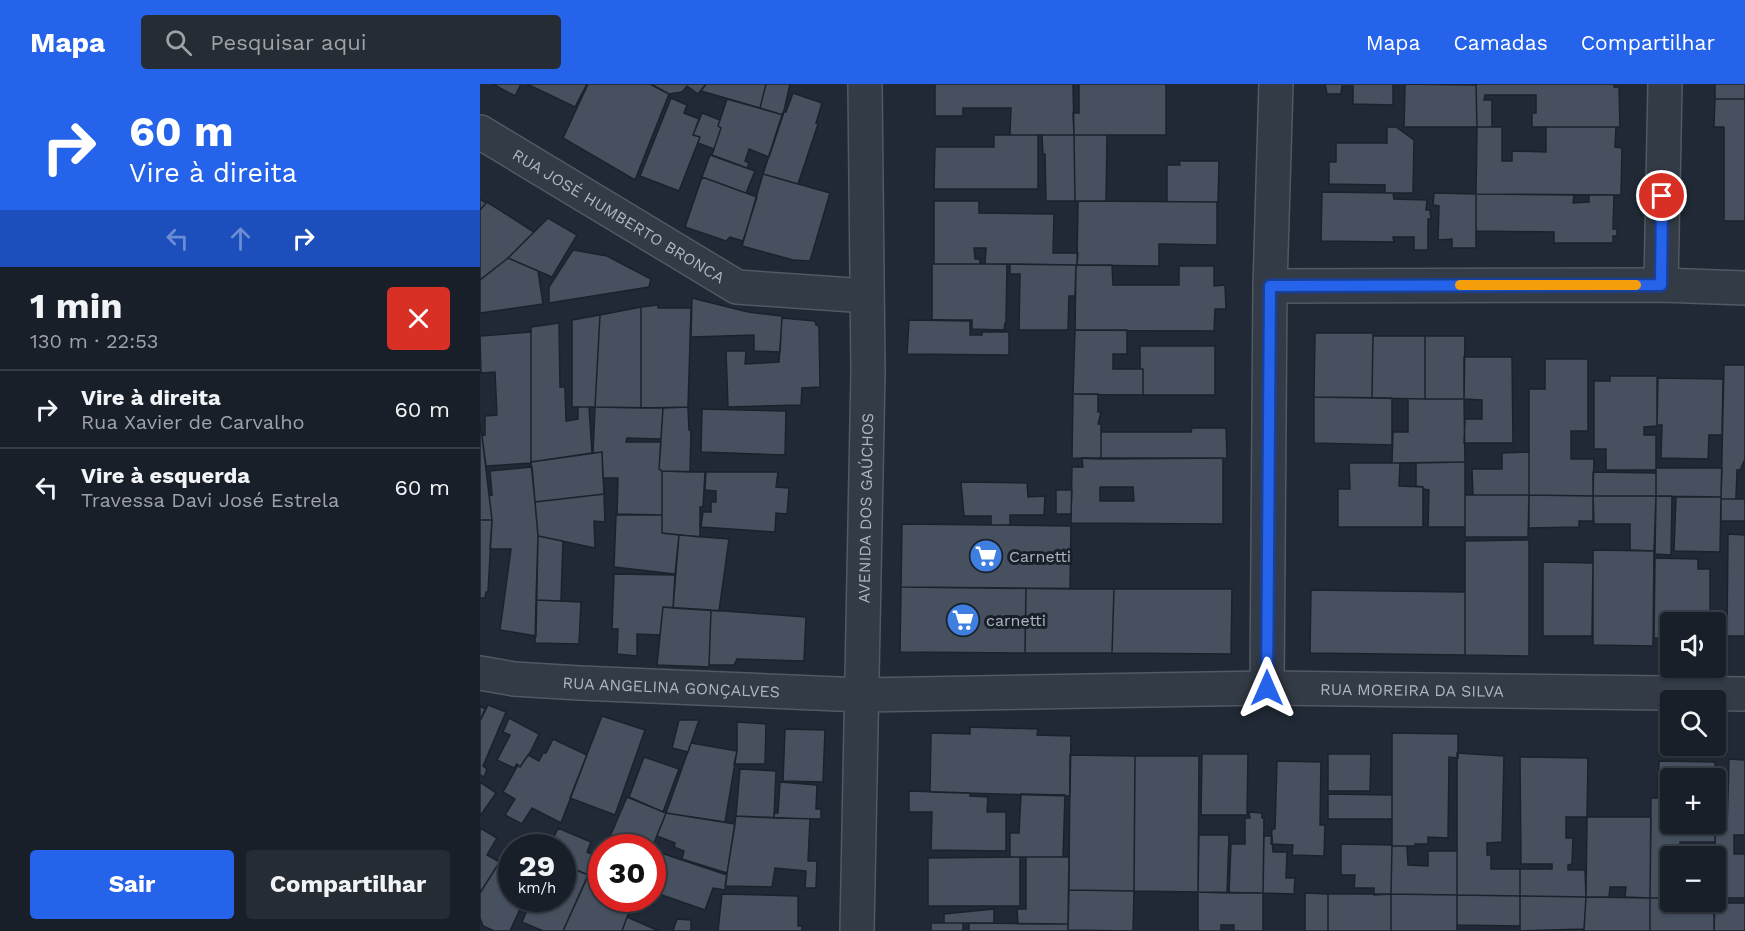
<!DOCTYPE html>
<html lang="pt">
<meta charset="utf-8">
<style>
body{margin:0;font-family:"Work Sans",sans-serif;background:#252c34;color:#f1f3f6;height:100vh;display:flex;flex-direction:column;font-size:22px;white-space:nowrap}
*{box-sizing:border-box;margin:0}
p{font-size:20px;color:#9fa2a8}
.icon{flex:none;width:33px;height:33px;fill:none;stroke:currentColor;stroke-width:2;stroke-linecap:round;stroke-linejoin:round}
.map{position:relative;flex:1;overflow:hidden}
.panel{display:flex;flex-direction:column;background:#181f28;width:480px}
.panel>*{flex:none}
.top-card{background:#2563eb;color:#fff;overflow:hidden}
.controls{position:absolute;left:1180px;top:528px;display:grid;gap:12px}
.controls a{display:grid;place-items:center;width:66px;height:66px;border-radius:6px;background:#181f28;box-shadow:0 2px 4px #0004,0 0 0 2px #363d45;font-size:30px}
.speed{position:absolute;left:18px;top:750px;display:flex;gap:12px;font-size:30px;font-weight:700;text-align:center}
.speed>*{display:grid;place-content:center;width:78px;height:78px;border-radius:50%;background:#181f28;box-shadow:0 2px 4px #0004,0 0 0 2px #363d45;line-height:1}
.speed small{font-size:15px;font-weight:400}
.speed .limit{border:9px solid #d22;background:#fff;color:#111}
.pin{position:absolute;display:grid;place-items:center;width:51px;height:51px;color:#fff;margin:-26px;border:3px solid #fff;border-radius:50%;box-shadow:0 2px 6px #0007}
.me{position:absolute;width:66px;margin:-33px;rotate:0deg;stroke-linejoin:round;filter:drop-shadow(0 0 4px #0008)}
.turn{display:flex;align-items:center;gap:21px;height:126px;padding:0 30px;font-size:27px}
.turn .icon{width:78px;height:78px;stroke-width:2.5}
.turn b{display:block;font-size:42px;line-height:51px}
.lanes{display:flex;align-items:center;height:57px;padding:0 30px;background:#0003;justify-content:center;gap:30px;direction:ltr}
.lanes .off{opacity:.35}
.round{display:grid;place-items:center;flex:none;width:63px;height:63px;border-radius:6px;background:#252c34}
.headline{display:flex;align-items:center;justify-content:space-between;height:102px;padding:0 30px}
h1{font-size:36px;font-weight:700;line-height:45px}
.action{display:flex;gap:12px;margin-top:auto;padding:12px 30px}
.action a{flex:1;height:69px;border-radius:6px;background:#2563eb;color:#fff;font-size:24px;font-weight:700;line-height:69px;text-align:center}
.action a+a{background:#252c34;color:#f1f3f6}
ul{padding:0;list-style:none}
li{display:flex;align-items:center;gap:18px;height:78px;padding:0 30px;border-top:2px solid #363d45}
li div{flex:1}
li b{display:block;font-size:22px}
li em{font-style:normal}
header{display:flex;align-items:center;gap:36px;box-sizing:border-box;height:84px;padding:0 30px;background:#2563eb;color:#fff}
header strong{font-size:28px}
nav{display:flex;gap:33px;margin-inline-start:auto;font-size:21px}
.search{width:420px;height:54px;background:#252c34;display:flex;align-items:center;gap:15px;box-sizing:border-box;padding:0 21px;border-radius:6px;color:#9fa2a8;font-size:22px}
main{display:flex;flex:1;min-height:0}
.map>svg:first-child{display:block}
.building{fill:#46505f;stroke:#1b222c;stroke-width:1.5;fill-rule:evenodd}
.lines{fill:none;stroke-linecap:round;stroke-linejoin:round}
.minor-casing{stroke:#515964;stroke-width:36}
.minor{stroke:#333b46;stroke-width:33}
.route-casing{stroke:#184099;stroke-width:15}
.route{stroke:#2563eb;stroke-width:10}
.slow{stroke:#f59e0b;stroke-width:10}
.labels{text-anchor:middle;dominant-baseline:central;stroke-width:6;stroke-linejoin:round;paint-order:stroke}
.street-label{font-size:16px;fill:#adb6c3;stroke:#19202a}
.poi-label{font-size:16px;fill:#adb6c3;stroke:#19202a;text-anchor:start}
</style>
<header>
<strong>Mapa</strong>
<div class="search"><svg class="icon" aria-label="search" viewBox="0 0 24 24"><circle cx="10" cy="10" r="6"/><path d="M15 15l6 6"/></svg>Pesquisar aqui</div>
<nav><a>Mapa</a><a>Camadas</a><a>Compartilhar</a></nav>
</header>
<main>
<section class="panel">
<div class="top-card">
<div class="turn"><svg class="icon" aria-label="right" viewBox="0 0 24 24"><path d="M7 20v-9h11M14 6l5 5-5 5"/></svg><div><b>60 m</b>Vire à direita</div></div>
<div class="lanes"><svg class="icon off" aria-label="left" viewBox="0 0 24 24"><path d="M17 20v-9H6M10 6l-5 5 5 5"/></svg><svg class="icon off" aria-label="ahead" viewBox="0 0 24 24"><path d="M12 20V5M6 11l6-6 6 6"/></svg><svg class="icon" aria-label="right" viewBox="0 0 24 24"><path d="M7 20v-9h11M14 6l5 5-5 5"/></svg></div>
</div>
<div class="headline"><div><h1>1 min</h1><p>130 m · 22:53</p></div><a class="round" style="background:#d93025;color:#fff"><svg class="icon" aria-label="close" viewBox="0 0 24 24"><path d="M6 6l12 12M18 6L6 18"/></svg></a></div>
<ul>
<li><svg class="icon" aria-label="right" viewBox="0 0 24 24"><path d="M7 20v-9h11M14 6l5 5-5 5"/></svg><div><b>Vire à direita</b><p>Rua Xavier de Carvalho</p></div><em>60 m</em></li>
<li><svg class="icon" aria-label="left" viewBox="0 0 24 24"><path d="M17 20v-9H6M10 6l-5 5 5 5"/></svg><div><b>Vire à esquerda</b><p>Travessa Davi José Estrela</p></div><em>60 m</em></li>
</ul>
<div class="action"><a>Sair</a><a>Compartilhar</a></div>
</section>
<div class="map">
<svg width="1265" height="847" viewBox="0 0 1265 847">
<rect width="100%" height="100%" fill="#202935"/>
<!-- building -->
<path class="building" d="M13,0H41L35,12Z
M47,0H107L95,23Z
M108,0H170L189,10L155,96L83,54Z
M171,0H226L218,10L207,2L202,8L189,10Z
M226,0H286L280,24L221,7Z
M286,0H310L303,31L280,24Z
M455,0H593L594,51H530L531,24H483V32H455Z
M599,0H686V51H594L593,29H599Z
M845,0H913V21L873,20V2H862L861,10H847Z
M925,0L996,1L997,43H924Z
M996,0H1134V3H1139L1140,43H1052V29H1056V11H1005L1004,16H1012V43H997Z
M1235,0H1265V15H1235Z
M313,9L342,19L336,39L338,40L318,100L283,90L303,28H306Z
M191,14L207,21L204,29L219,35L213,51L220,53L199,107L160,92Z
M247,15L303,31L289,73L269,65L265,77L269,79L267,84L232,71L241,44L238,42Z
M1235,15H1265V137H1244V43H1234Z
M222,29L240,36L238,42L241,44L234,65L218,59L220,53L213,51Z
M907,43H916L934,56L933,109H905V101L849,100V78H856V59H907Z
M997,43H1022V77H1032V67L1066,68V43H1136L1135,63L1142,64L1141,111L996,110Z
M514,51H558V105H454L455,63H514Z
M562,51H594L595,117H566L565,70H563Z
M594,51H627L626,117H595Z
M230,71L275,87L266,109L222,93Z
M699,77H739L738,118H687V81H700Z
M283,90L350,109L330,177L313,176L262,162Z
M222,93L277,113L263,157L250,153L246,157L205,143Z
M842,108L913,109L914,115L947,116L946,126H950L951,135H948V166H934V153H913L914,158L841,157Z
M954,109L996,110V164H972V155L958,156L959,122L953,121Z
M996,110L1094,111L1093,119L1109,118V111H1134L1133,145H1137V152H1133V159H1074V148L996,147Z
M0,115L6,119L0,126Z
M454,117H499V129L574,130L573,169H598L597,181L505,180L506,164H494L495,175H500V180H454Z
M598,117L737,118V161L679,160V182L597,181Z
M7,118L54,148L28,174L0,196V126Z
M68,134L97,151L72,193L28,174Z
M93,166L127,172L171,195L169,203L69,219V203Z
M28,174L58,187L63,220L0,229V196Z
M452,180H527L526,239H525L524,246L492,245V236H452Z
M530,180L596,181L595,212H589L588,246H539L540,190H530Z
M596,181H632L633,201H699V182H734V202L745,201L746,225H735L734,247L595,246Z
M212,214L268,228L302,232L300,268L274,267V251L211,253Z
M178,221V224H211L208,323L161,324V223Z
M161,223V324L115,323L120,231Z
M120,231L115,323H92V236Z
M302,234L335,237L336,241L339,242L340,303L322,304L321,321L248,323L246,267H266L265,280L299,278Z
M429,236L490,237V251H502V248H529V271L427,270Z
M79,239L80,303H85L86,337L98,335V323H109L112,369L51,378V243Z
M595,246H647V270H633V285H663V311L593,310Z
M51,248V379L6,382L2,352L5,351V332L17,331L15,288L1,289L0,252Z
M835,249H893L892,314L834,313Z
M893,252H945V315L892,314Z
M945,252H985L984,315H945Z
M660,262H735V311H663V285H660Z
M984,273H1032L1033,359H984L985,335H1002V316L984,315Z
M1065,275H1108V347H1091V375H1114L1113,412L1049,411V305H1065Z
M1244,281H1265V375L1260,386H1257L1256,415H1241Z
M1130,292H1178L1177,342L1164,343V351H1176V386H1126V365H1114V297H1130Z
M1177,294L1243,295L1242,351H1229L1228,375L1181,374L1182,341H1177Z
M593,310H618V328H621L618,340H621V375L592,374Z
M834,313L912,314V361L834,359Z
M928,315H984L985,378L912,379L913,348H928Z
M115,323L183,324L181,355L147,354L146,358H181L179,385L182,387V431L137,430L138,394H123L122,368L113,369Z
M208,323L209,346H211L210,388L182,387L179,385L183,324Z
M222,325L306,327L305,371L221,368Z
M0,338L2,352L12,436H0Z
M712,344H746L747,374L621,375V348H711Z
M122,368L124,410L55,418L51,378Z
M1049,368V411H993L992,385H1022V369Z
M602,374H743V440L591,439L592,383H603ZM620,403H653L654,417H620Z
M985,378V443H948L949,406L943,405V403L936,402V379Z
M869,379H920L919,402L943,403V443H858V405H870Z
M52,383L58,452L56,552L20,546L31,465H10L12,436L9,410L12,411L10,387Z
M1176,384H1242L1241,413L1176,412Z
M182,387L225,388L223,423H220V453L182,449Z
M226,388H298L296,403L309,404L307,430L296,429L295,448L221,443L223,428H231V418H236V407L225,406Z
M1113,388L1176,389V412H1113Z
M481,398L547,399L548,413L565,412L564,431H530V441H511V432H484Z
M576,406H592L591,430H576Z
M124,410L125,438L114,437L115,464L58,452L55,418Z
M985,411H1049L1048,453H985Z
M1049,411L1113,412V437H1099V443L1049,444Z
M1113,412H1176L1174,467L1150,466V440H1114Z
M1176,412H1192L1191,471L1175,470Z
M1196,413H1241L1240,468L1194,467Z
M1241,415H1265V444V437H1241Z
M136,431H182V449L199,451L195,490L134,483Z
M0,436H12L8,508H6L5,514H0Z
M422,440L591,442L590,505L421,503Z
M1248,450L1265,451V552H1247Z
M199,451L249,455L239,527L193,524Z
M58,452L83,457L81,517L56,516Z
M1049,456V572L985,571V457Z
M1113,466L1174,467L1173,562L1113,561Z
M1175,474L1218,475V485H1230V538H1191V554H1174Z
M1063,478L1113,479L1112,552H1063Z
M134,490L195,491L193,524L183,523L180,551L157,550V572L137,570L138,545H132Z
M421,503L546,504L545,569L420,568Z
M546,504L634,505L632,569H545Z
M634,505H752L751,570L632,569Z
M831,506L985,508V571L830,569Z
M56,516L101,518L99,560L55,559Z
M183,523L231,526L229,583L177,581Z
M231,526L326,533L324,577L257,575L254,581H229Z
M8,621L26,628L3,682L7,685L4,693L0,691V637Z
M0,622L5,625L0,637Z
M122,632L165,646L135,731L90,714Z
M29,634L59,650L51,667L40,683L37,680L34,684L17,676L30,651L23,648Z
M199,636H219L208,668L192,664Z
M257,638L286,640L285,680H254L257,667Z
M490,643L558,645L557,651L591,652L590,712L450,708L451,649L490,650Z
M305,645L345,646L343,698L303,697Z
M912,649L978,650V674L969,673L968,754L948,753V760H935L936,762H912Z
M73,655L107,671L81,739L52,724L42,740L25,731L35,715L23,708L38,681L40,683L48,671L59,677L63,669H66Z
M211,659L257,667L245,738L186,729Z
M977,669L1024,672L1022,758L1007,759V771H1011V785H1040V812L977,811Z
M722,670H768L767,731H721Z
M848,670H891L890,707H848Z
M590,671L655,672L654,807L589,806Z
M655,672H719L718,808L654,807Z
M164,673L199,685L183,728L149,713Z
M1040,673L1108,674L1107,733H1086V754H1093L1092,780L1088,781V786H1105L1106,813L1040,812V785H1072V780H1041Z
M1249,675L1265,676V751H1254V770H1265V814H1236L1235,745H1247Z
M797,677L841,678L840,741H845L844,772L812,771L813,761L791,760L792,745H795Z
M1179,677L1235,678V694H1191V740H1235V758H1200V772H1191V814H1170L1171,714H1178Z
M260,685L296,687L294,734L256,732Z
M0,698L16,709L0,732Z
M300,698L337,701L336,725H341V735L294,734V729H298Z
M429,707L490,709V712L508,713L507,728H526V767L451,766L452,728H429Z
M541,710L585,711L583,773H530V749H539Z
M848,710L912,711V735H848Z
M147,713L186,729L172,764H125Z
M769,728L782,729V734H784L783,809H749L751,760H765V734H770Z
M186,729L255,740L247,789L202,775L204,767L194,763L195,759L177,752Z
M256,732L330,735L328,777H337L336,804H325L326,787L295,784L292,803L245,802Z
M1107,733H1171L1170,814L1145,813L1146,803H1130L1129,813H1106Z
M0,744L17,754L7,771L23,780L21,784L17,782L0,809Z
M78,744L111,758L107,768L114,771L106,790L82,780V764H69Z
M719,751H749L747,809L718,808Z
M40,752L63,764H34Z
M784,752H792L793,768H807L806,794H815L814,810L783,809Z
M861,760L912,761L911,810L894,811V804H874L875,791H861Z
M912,762H927L928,781L948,782V767H977V811L911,810Z
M172,766L247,791L245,806L233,804L225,826L176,809L179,800L172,797Z
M32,769V786L25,782Z
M118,770L122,772V814H154L142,847H83Z
M540,773V822H448V774Z
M546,773H589L588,840H538L537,825H546Z
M82,780L108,791L83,847H63L42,838L52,814H82Z
M17,782L32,789V814H45L30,847H14L3,842L0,834V809Z
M589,806L654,807L653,847L588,846Z
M718,808L783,809V847H754V841H741V847H718Z
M825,809L848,810V847H825Z
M242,810L318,812V842H322V847H238Z
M848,810H911V847H848Z
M911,810L977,811V847H911Z
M977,811L1040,812V842L977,841Z
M1040,812L1106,813L1104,845L1040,847Z
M1106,813L1170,814V847H1104Z
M1170,814H1191V818H1234V847H1170Z
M1235,819H1265V847H1234Z
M514,825V839H464V830Z
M147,833L179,847H142Z
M197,835L211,836V847H193Z
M451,839H483V847H451Z
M489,839L588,840V847H489Z"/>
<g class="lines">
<!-- minor casing -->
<g class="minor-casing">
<g id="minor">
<path id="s1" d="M0,48L257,203L387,212"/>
<path d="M1181,201L1185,0"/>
<path d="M790,202L1181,201L1265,204"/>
<path id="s2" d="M0,589L34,595L100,599L382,611L787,604L1265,610"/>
<path d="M787,604L790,202L796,0"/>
<path id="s3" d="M377,847L388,288L385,0"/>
</g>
</g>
<!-- minor -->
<use href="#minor" class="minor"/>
</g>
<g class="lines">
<!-- route casing -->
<g class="route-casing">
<path id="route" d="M787,604L790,202L1181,201L1182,112"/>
</g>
<!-- route -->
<use href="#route" class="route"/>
<!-- slow -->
<path class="slow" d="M980,201H1156"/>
</g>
<!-- icons -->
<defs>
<g id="supermarket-disc" transform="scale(1.725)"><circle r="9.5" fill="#3f7fe0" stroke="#19202a"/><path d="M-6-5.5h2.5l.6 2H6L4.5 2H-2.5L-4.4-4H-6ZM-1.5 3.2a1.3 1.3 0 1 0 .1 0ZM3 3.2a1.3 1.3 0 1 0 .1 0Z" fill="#fff"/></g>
</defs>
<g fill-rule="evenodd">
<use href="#supermarket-disc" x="506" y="472"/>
<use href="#supermarket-disc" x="483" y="536"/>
</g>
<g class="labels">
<!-- street labels -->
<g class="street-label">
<text stroke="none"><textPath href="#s1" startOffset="162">RUA JOSÉ HUMBERTO BRONCA</textPath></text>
<text stroke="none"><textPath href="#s3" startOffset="423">AVENIDA DOS GAÚCHOS</textPath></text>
<text stroke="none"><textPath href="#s2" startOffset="192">RUA ANGELINA GONÇALVES</textPath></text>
<text stroke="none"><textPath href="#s2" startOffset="933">RUA MOREIRA DA SILVA</textPath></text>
</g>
<!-- poi labels -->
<g class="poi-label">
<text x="529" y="472">Carnetti</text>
<text x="506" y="536">carnetti</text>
</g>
</g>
</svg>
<div class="controls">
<a><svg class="icon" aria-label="sound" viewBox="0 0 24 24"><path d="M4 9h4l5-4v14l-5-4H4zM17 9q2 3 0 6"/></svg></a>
<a><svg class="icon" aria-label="search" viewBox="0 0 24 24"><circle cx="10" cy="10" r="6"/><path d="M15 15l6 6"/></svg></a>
<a>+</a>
<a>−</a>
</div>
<div class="speed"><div>29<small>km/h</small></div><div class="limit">30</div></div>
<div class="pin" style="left:1182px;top:112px;background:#d93025"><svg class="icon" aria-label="arrive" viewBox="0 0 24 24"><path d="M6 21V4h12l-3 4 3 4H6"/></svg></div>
<svg class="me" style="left:787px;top:604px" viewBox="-20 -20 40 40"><path d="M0-17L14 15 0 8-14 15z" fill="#2563eb" stroke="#fff" stroke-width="4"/></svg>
</div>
</main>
